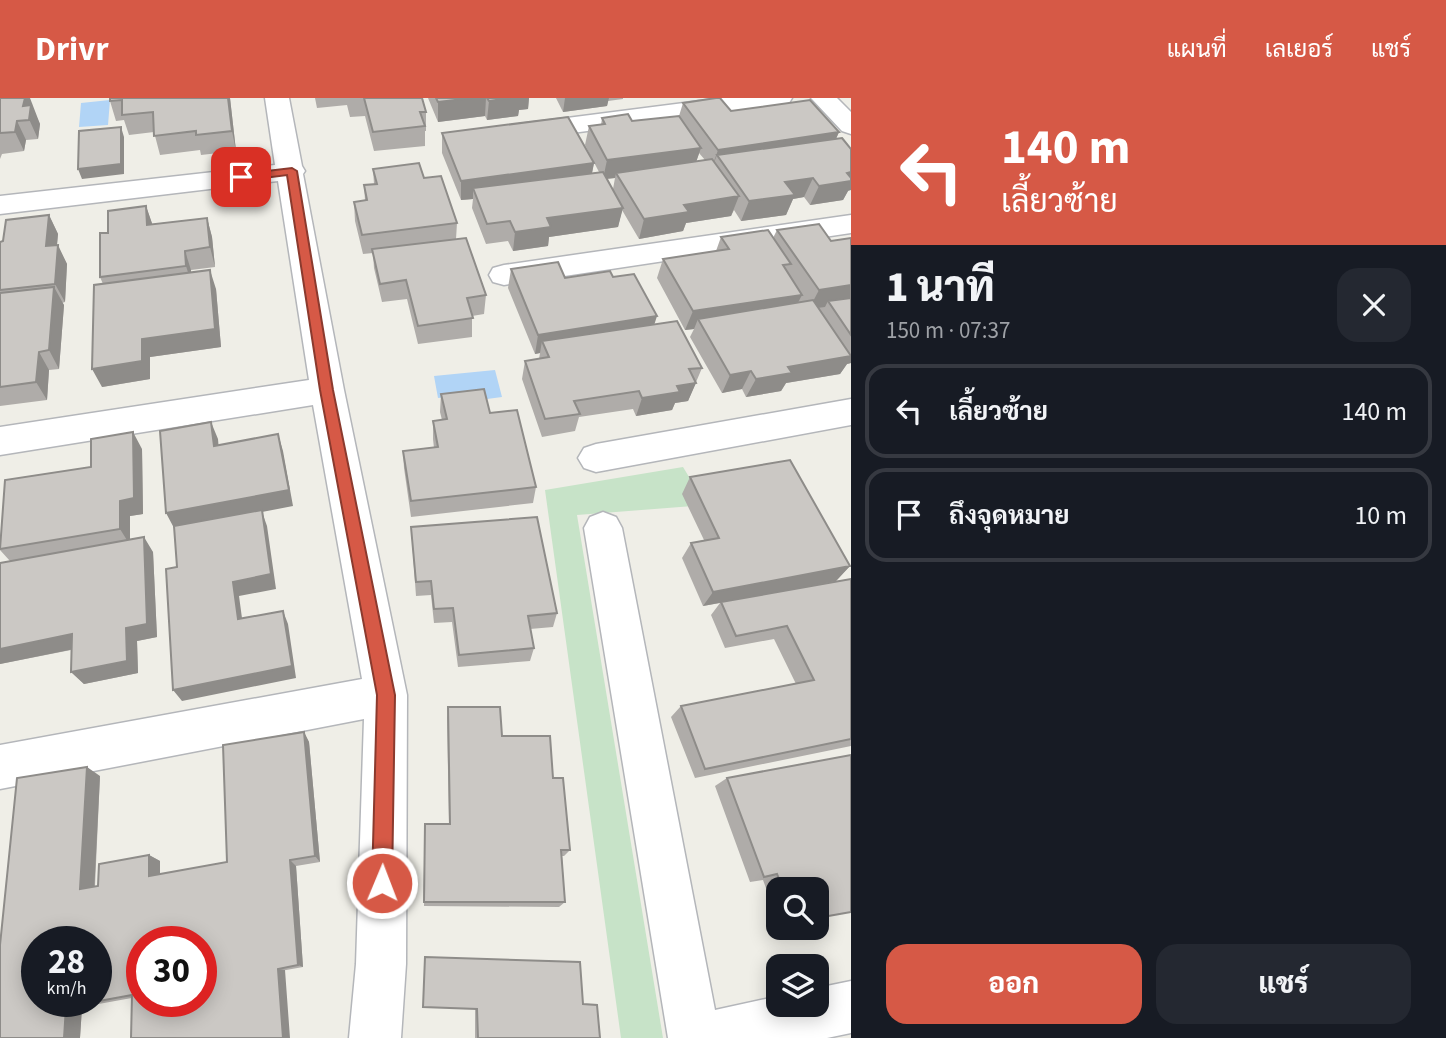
<!DOCTYPE html>
<html lang="th">
<meta charset="utf-8">
<style>
body{margin:0;font-family:"Source Sans 3",Sarabun,sans-serif;background:#242831;color:#f1f3f6;height:100vh;display:flex;flex-direction:column;font-size:26px;white-space:nowrap}
*{box-sizing:border-box;margin:0}
p{font-size:23px;color:#9ea1a6}
.icon{flex:none;width:38px;height:38px;fill:none;stroke:currentColor;stroke-width:2;stroke-linecap:round;stroke-linejoin:round}
.map{position:relative;flex:1;overflow:hidden}
.side{display:flex;flex-direction:column;background:#171b24;width:595px}
.side>*{flex:none}
.top-card{background:#d65946;color:#fff;overflow:hidden}
.tools{position:absolute;left:766px;top:779px;display:grid;gap:14px}
.tools a{display:grid;place-items:center;width:63px;height:63px;border-radius:14px;background:#171b24;box-shadow:0 4px 18px #0003;font-size:35px}
.speed{position:absolute;left:21px;top:828px;display:flex;gap:14px;font-size:35px;font-weight:700;text-align:center}
.speed>*{display:grid;place-content:center;width:91px;height:91px;border-radius:50%;background:#171b24;box-shadow:0 4px 18px #0003;line-height:1}
.speed small{font-size:18px;font-weight:400}
.speed .limit{border:10px solid #d22;background:#fff;color:#111}
.pin{position:absolute;display:grid;place-items:center;width:60px;height:60px;color:#fff;margin:-30px;border-radius:14px;box-shadow:0 4px 10px #0006}
.me{position:absolute;width:77px;margin:-38px;rotate:1deg;stroke-linejoin:round;filter:drop-shadow(0 0 5px #0008)}
.turn{display:flex;align-items:center;gap:24px;height:147px;padding:0 35px;font-size:32px}
.turn .icon{width:91px;height:91px;stroke-width:2.5}
.turn b{display:block;font-size:49px;line-height:60px}
.round{display:grid;place-items:center;flex:none;width:74px;height:74px;border-radius:21px;background:#242831}
.head{display:flex;align-items:center;justify-content:space-between;height:119px;padding:0 35px}
h1{font-size:42px;font-weight:800;line-height:52px}
.primary-button{display:flex;gap:14px;margin-top:auto;padding:14px 35px}
.primary-button a{flex:1;height:80px;border-radius:21px;background:#d65946;color:#fff;font-size:28px;font-weight:800;line-height:80px;text-align:center}
.primary-button a+a{background:#242831;color:#f1f3f6}
ul{padding:0;list-style:none}
li{display:flex;align-items:center;gap:21px;height:94px;margin:0 14px 10px;padding:0 21px;border:4px solid #363941;border-radius:21px}
li div{flex:1}
li b{display:block;font-size:26px}
li em{font-style:normal}
header{display:flex;align-items:center;gap:42px;box-sizing:border-box;height:98px;padding:0 35px;background:#d65946;color:#fff}
header strong{font-size:33px}
nav{display:flex;gap:38px;margin-inline-start:auto;font-size:24px}
main{display:flex;flex:1;min-height:0}
.map>svg:first-child{display:block}
.green{fill:#c7e3c8}
.water{fill:#b1d4f6}
.lines{fill:none;stroke-linecap:round;stroke-linejoin:round}
.street-casing{stroke:#b4b6ba;stroke-width:3}
.street{fill:#fff;fill-rule:evenodd}
.wall{fill:#afaca9;fill-rule:evenodd}
.shaded-wall{fill:#8e8c89}
.building{fill:#cbc8c4;stroke:#8e8c89;stroke-width:2;fill-rule:evenodd}
.route{fill:#d65946;stroke:#8b3a2e;stroke-width:2}
</style>
<header>
<strong>Drivr</strong>
<nav><a>แผนที่</a><a>เลเยอร์</a><a>แชร์</a></nav>
</header>
<main>
<div class="map">
<svg width="851" height="940" viewBox="0 0 851 940">
<rect width="100%" height="100%" fill="#efeee7"/>
<!-- green -->
<path class="green" d="M683,369L706,407L577,417L663,940H621L545,392Z"/>
<!-- water -->
<path class="water" d="M110,2L108,27L79,29L81,5Z
M495,272L502,299L487,301L485,295L438,300L434,278Z"/>
<g class="lines">
<!-- street casing -->
<g class="street-casing">
<path id="street" d="M265,0H289L302,68L305,73L303,76L344,292L407,597L406,866L401,940H349L356,866L364,621L0,691V647L362,581L313,307L0,357V329L309,282L278,83L0,116V98L275,67Z
M723,0H792L789,5L780,7L520,42L511,39L507,34L511,29L520,26Z
M811,0H837L851,14V36L842,33Z
M851,117V135L504,187L493,184L489,177L493,170L504,167Z
M851,301V327L596,374L584,370L578,360L584,350L596,346Z
M603,414L616,419L622,430L715,912L779,898V906H817V890L851,883V935L827,940H668L584,430L590,419Z"/>
</g>
<!-- street -->
<use href="#street" class="street"/>
</g>
<!-- wall -->
<path class="wall" d="M0,0L34,11V14L40,26L38,41L26,42L24,53L2,56L0,61Z
M110,0H230L236,53L201,57L200,52L160,57L154,34L129,37L124,22L116,23L110,3Z
M315,0H422L426,14V33H425V48L374,53L365,18L350,19L347,7L317,10Z
M428,0H529L528,11L519,12L518,18L487,22L485,18L438,24Z
M556,0H623V1L608,3L607,8L563,14Z
M683,5L839,34L836,41L848,93L843,102L810,107L804,99L793,101L786,117L741,123L734,112L731,118L686,125L683,133L639,141L622,112L618,129L549,139L548,148L513,153L508,143L486,146L472,110L473,101L461,102L442,55V35L594,65L592,75L599,74L585,47L589,28L601,27L602,20L632,23L679,18ZM699,55L705,62L696,64ZM615,80L613,91L607,81Z
M373,71L424,80L457,125L456,141L486,197L484,216L472,218V239L418,246L407,201L382,204L374,170L373,155L363,156L355,123L354,104L365,102L364,87L374,86Z
M146,108L152,126L207,120L212,139L215,169L191,172V174L216,191L221,249L150,259V281L102,289L103,186L100,179L108,135Z
M49,117L58,136L57,147L67,166L65,204L62,205L64,207L59,271L49,272L47,302L0,308V144L3,143Z
M777,132L831,143L851,140V265L847,266L840,276L786,285L781,293L746,299L742,291L722,295L690,239L694,231L685,232L657,180L663,161L716,153L721,139L773,140Z
M511,171L565,180L613,179L654,226L702,270L688,303L675,305L672,312L636,318L633,311L579,319L575,333L542,339L522,281L525,263L539,261L540,255L535,256L508,190Z
M441,296L490,315L536,389L533,405L411,419L404,370L403,353L434,350L433,341V323L442,322L440,314Z
M142,351L143,416L130,418V442L153,454L157,539L137,543L138,575L84,586L71,574V552L0,566L10,463L0,452V443L91,369Z
M690,379L850,468L836,483L851,481V648L695,680L671,619L681,608L796,586L774,541L725,550L711,517L720,505L703,508L682,460L691,445L704,442L682,396Z
M411,429L557,515L553,529L530,531L534,550L530,563L458,569L452,524L434,525L431,497L416,498Z
M448,609L502,638L570,752L564,758H562L565,804L559,809L424,808L425,726H449L447,620Z
M304,634L309,644L320,764L296,768L303,869L82,909L80,940H0L100,678L95,788H98L149,757L160,763V776L227,764Z
M727,680L817,791H779V825L763,782L750,784L715,688Z
M583,906L600,940H475V911Z"/>
<!-- shaded-wall -->
<path class="shaded-wall" d="M25,0H30L40,26L38,41L23,8Z
M228,0H230L236,53L232,33Z
M472,0H486L485,18L438,24V4Z
M510,0H529L528,11L519,12L518,18L487,22L489,3Z
M565,0H609L607,8L563,14Z
M17,23L26,42L24,53L15,34Z
M121,29L124,39V76L82,81L78,71Z
M839,34L830,54L717,57L711,72L718,52Z
M701,50L694,70L616,75L615,80L603,81L607,62Z
M594,65L590,85L473,90V101L461,102V83Z
M851,74V92L848,93L843,102L810,107L819,88L847,75Z
M813,80L804,99L793,101L786,117L741,123L749,103L785,84Z
M739,98L731,118L686,125L683,133L639,141L644,121L684,107Z
M146,108L153,128L147,127Z
M623,110L618,129L549,139L548,148L513,153L515,134L547,120Z
M49,117L58,136L55,167L46,148Z
M207,120L212,139L215,169L210,149Z
M58,147L67,166L65,204L55,186Z
M185,153L191,172L192,187L186,168Z
M210,172L216,191L221,249L150,259V281L102,289L92,271L142,241Z
M851,187V204L828,203L825,209L809,211L819,192Z
M54,189L64,207L59,271L49,252Z
M802,197L792,216L698,221L694,231L685,232L693,213Z
M657,218L651,237L542,243L540,255L535,256L538,237Z
M39,254L49,272L47,302L36,284Z
M851,258V265L847,266L840,276L786,285L781,293L746,299L756,281L788,269Z
M751,273L742,291L722,295L730,277Z
M696,285L688,303L675,305L672,312L636,318L642,300L677,288Z
M211,324L218,341L220,365L214,348Z
M133,334L142,351L143,416L130,418V447L120,431V403Z
M278,336L283,353L293,408L262,414L267,428L276,491L239,498L244,535L174,430L166,415Z
M144,439L153,454L157,539L137,543L138,575L84,586L71,574L126,530Z
M850,468L836,483L703,508L713,494Z
M283,513L288,526L296,580L182,603L173,592Z
M72,536L84,549L0,566V551Z
M304,634L309,644L320,764L315,758Z
M87,669L100,678L94,796L80,791Z
M149,757L160,763V784L149,778Z
M290,762L296,768L303,869L298,867Z
M278,871L285,872L290,940H283Z
M66,909H82L80,940H64Z"/>
<!-- building -->
<path class="building" d="M0,0H25L23,8L31,7L29,22L17,23L15,34L0,35Z
M110,0H228L232,33L196,37V33L154,38L153,14L122,17V2L110,3Z
M364,0H422L426,14H420L425,28L373,34Z
M436,0H472L438,4Z
M487,0H510L489,3Z
M716,0H720L731,13L810,2L839,34L718,52L683,5Z
M628,16L632,23L679,18L701,50L607,62L589,28L605,26L602,20Z
M568,19L594,65L461,83L442,35Z
M121,29V66L78,71L79,33Z
M842,40L851,51V74L847,75L851,80V83L819,88L813,80L785,84L795,97L749,103L717,57Z
M712,61L739,98L684,107L689,114L644,121L616,75Z
M419,65L424,80L441,78L457,125L362,137L354,104L367,102L364,87L377,86L373,71Z
M603,74L623,110L547,120L551,129L515,134L510,123L487,126L473,90Z
M146,108L147,127L207,120L210,149L185,153L186,168L100,179V135H108V113Z
M49,117L46,148L58,147L55,186L0,192V144L3,143L6,122Z
M819,126L831,143L851,140V187L819,192L777,132Z
M768,132L791,166L783,167L802,197L693,213L663,161L729,151L721,139Z
M466,140L486,197L467,200L473,220L418,228L406,182L380,186L372,151Z
M558,164L565,180L610,173L613,179L634,176L657,218L538,237L511,171Z
M210,172L215,231L142,241V263L92,271L94,187Z
M54,189L49,252L39,254L36,284L0,289V195Z
M851,200V237L828,203Z
M813,202L851,258L788,269L792,275L756,281L751,273L730,277L698,221Z
M677,223L702,270L689,271L696,285L677,288L680,294L642,300L639,293L574,303L580,316L545,321L525,263L549,259L542,243Z
M484,291L490,315L517,312L536,389L411,403L403,353L438,349L433,323L447,321L441,296Z
M211,324L214,348L278,336L289,392L166,415L160,333Z
M133,334L134,400L120,403V431L0,451L5,382L91,369V341Z
M790,362L850,468L713,494L691,445L719,440L690,379Z
M262,412L271,476L233,484L238,521L283,513L292,568L173,592L166,471L177,469L174,428Z
M537,419L557,515L528,518L534,550L459,557L453,510L434,511L431,483L416,484L411,429Z
M144,439L147,526L126,530L127,563L71,574L72,536L0,551V465Z
M851,481V641L705,671L681,608L814,582L787,528L736,538L721,504Z
M448,609H500L502,638H550L553,680H563L570,752H561L565,804H424L425,726H450Z
M304,634L315,758L290,762L298,867L278,871L283,940H131L132,897L66,909L64,940H0V847L17,680L87,669L80,791L98,788L99,766L149,757V778L227,764L223,647ZM37,844H96V903H37ZM142,844H201V903H142Z
M851,657V814L817,820V791H783L777,776L764,779L727,680Z
M425,859L580,864L583,906L597,907L600,940H478L477,911L423,909Z"/>
<!-- route -->
<path class="route" d="M292,70L297,73L333,292L395,597L392,785L389,792L382,795L375,792L372,785L377,597L320,292L287,77L241,83L236,79L241,76Z"/>
</svg>
<div class="tools">
<a><svg class="icon" aria-label="search" viewBox="0 0 24 24"><circle cx="10" cy="10" r="6"/><path d="M15 15l6 6"/></svg></a>
<a><svg class="icon" aria-label="layers" viewBox="0 0 24 24"><path d="M12 4l9 5-9 5-9-5zM3 14l9 5 9-5"/></svg></a>
</div>
<div class="speed"><div>28<small>km/h</small></div><div class="limit">30</div></div>
<div class="pin" style="left:241px;top:79px;background:#d93025"><svg class="icon" aria-label="arrive" viewBox="0 0 24 24"><path d="M6 21V4h12l-3 4 3 4H6"/></svg></div>
<svg class="me" style="left:382px;top:785px" viewBox="-20 -20 40 40"><circle r="17" fill="#d65946" stroke="#fff" stroke-width="3"/><path d="M0-11L8 9 0 5-8 9z" fill="#fff"/></svg>
</div>
<section class="side">
<div class="top-card">
<div class="turn"><svg class="icon" aria-label="left" viewBox="0 0 24 24"><path d="M17 20v-9H6M10 6l-5 5 5 5"/></svg><div><b>140 m</b>เลี้ยวซ้าย</div></div>
</div>
<div class="head"><div><h1>1 นาที</h1><p>150 m · 07:37</p></div><a class="round"><svg class="icon" aria-label="close" viewBox="0 0 24 24"><path d="M6 6l12 12M18 6L6 18"/></svg></a></div>
<ul>
<li><svg class="icon" aria-label="left" viewBox="0 0 24 24"><path d="M17 20v-9H6M10 6l-5 5 5 5"/></svg><div><b>เลี้ยวซ้าย</b></div><em>140 m</em></li>
<li><svg class="icon" aria-label="arrive" viewBox="0 0 24 24"><path d="M6 21V4h12l-3 4 3 4H6"/></svg><div><b>ถึงจุดหมาย</b></div><em>10 m</em></li>
</ul>
<div class="primary-button"><a>ออก</a><a>แชร์</a></div>
</section>
</main>
